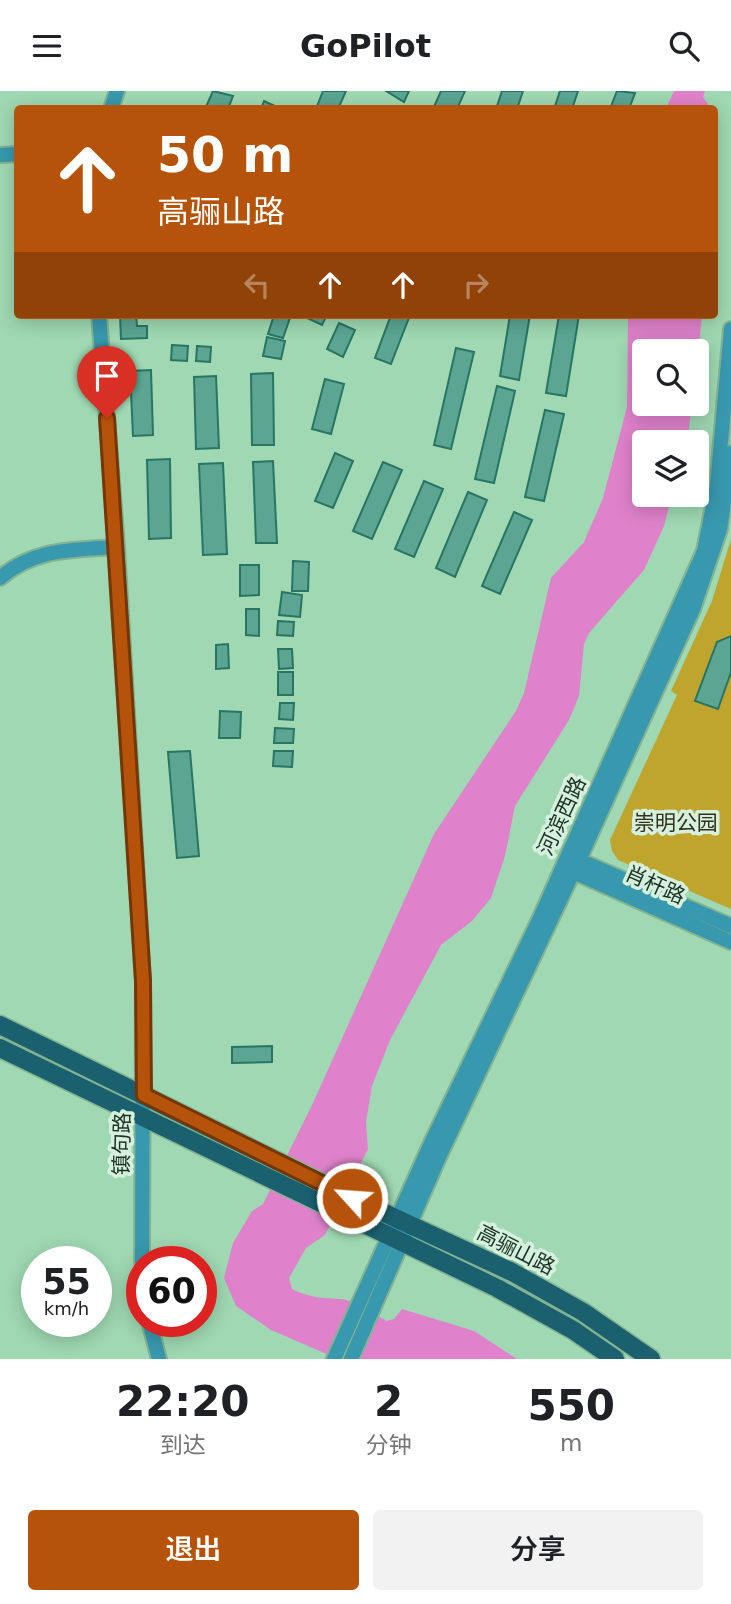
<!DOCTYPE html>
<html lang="zh">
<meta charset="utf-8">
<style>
body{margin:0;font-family:"DejaVu Sans","Noto Sans SC",sans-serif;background:#f2f2f2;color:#202124;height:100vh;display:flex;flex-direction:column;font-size:26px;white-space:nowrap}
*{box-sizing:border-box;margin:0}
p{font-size:23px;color:#757577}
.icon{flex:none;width:38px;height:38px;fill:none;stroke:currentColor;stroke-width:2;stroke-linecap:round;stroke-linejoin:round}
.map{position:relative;height:1268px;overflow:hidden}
.details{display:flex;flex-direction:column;background:#fff;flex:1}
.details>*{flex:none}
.top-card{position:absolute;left:14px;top:14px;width:704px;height:214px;border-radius:7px;box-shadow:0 4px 18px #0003;background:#b45309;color:#fff;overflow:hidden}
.tools{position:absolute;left:632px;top:248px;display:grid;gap:14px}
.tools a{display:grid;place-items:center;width:77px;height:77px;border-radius:7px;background:#fff;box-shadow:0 4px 18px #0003;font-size:35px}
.speed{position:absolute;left:21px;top:1155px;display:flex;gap:14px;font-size:35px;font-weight:700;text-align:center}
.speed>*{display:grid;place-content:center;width:91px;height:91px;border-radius:50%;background:#fff;box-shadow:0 4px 18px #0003;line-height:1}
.speed small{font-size:18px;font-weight:400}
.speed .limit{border:10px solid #d22;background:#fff;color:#111}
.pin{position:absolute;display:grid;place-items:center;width:60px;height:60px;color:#fff;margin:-72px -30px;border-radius:50% 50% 50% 0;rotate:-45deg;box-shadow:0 0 7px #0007}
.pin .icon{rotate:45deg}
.me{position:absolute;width:77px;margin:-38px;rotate:296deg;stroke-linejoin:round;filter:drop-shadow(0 0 5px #0008)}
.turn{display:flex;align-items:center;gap:24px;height:147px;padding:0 28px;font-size:32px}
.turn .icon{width:91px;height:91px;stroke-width:2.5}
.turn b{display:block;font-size:49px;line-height:60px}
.lanes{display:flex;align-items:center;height:66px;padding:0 28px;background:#0003;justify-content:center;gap:35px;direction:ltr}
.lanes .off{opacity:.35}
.eta{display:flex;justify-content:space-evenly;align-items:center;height:119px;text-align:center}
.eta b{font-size:42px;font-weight:600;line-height:49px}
.primary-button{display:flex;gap:14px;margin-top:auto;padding:14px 28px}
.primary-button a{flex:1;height:80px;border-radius:7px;background:#b45309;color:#fff;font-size:28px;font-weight:600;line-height:80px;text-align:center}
.primary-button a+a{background:#f2f2f2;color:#202124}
header{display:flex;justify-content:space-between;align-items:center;height:91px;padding:0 28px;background:#fff;font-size:32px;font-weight:600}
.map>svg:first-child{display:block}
.green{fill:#bfa42e}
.water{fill:#df82cb}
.building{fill:#5ba592;stroke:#297564;stroke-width:2}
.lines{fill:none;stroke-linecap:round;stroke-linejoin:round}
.minor-casing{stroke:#82b393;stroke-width:18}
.major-casing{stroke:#82b393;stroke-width:21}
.minor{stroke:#3898ad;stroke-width:14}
.major{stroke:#1b606f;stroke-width:18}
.route-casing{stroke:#753606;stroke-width:18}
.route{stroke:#b45309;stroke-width:12}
.labels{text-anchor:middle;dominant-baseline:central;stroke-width:7;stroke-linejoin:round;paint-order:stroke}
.street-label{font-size:21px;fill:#1b3223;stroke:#d5f1de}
.park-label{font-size:21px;fill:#36301b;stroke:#d5f1de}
</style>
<header><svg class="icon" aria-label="menu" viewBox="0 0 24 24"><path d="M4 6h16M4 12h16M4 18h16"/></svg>GoPilot<svg class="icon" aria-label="search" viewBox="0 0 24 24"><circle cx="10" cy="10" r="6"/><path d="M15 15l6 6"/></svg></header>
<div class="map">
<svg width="731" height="1268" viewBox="0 0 731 1268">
<rect width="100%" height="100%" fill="#9fd8b2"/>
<!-- green -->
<path class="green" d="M731,448V818L618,769L612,760L610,749L677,604L671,600L712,510Z"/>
<!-- water -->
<path class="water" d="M674,0H705L703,6L708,13L706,17H666Z
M628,224H702L697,276L696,261H644V313H692L687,352H644V404H672L664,435L644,479L589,542L584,553L579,605L569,629L515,715L505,765L491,807L472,830L441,854L390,949L372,995L366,1031L368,1058L325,1144L306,1157L289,1187L292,1198C310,1207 322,1207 341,1208C354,1209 374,1224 387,1230L394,1228L402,1218L474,1240L517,1268H338L271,1239L236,1215L224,1187L233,1152L252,1120L263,1113L313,1012L434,743L516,620L524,602L551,487L584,451L603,407L627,316Z"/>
<!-- building -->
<path class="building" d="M213,0L233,5L228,18H205Z
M323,0H346L338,18H316Z
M386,0H409L404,11Z
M441,0H465L457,18H433Z
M502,0H523L517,18H496Z
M560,0H578L572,18H554Z
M617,0L635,2L629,18H610Z
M264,10L281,18H261Z
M120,224H136L137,235H147V247L121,248Z
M274,224H291L283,247L268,243Z
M308,224H327L322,234L307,227Z
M391,224H410L391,273L375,267Z
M510,224H530L519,289L500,285Z
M559,224H579L566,305L546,302Z
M339,232L355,239L343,266L327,258Z
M267,246L285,250L281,268L263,265Z
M172,254L188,255L187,270L171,269Z
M197,255L211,256L210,271L196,270Z
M456,257L474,261L451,358L434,354Z
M151,279L153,344L133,345L130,280Z
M273,282L274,354H252L251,283Z
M216,285L219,357L196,358L194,286Z
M325,288L344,293L331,343L312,338Z
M497,295L515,300L494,392L475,388Z
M545,319L564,323L544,410L525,406Z
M335,362L353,370L333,417L315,410Z
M170,368L171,447L149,448L147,369Z
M273,370L277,452H256L253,371Z
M383,371L402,379L372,448L353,440Z
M223,372L227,463L203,464L199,373Z
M424,390L443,398L414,466L395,458Z
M468,401L487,409L455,486L436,477Z
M514,421L532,429L500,503L482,495Z
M293,470L309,471L308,500H292Z
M240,474H259V504L240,505Z
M282,501L302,504L300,526L279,524Z
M246,518H259V545L246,544Z
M278,530L294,531L293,545L277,544Z
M731,545V581L718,618L695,610L717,551Z
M228,553L229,577L216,578V554Z
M278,558H292L293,577L279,578Z
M278,581H293V604H278Z
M280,612H294L293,629L279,628Z
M220,620L241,621L240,647H219Z
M275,637L294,638L293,652H274Z
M190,660L199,765L177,767L168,661Z
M274,660H293L292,676L273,675Z
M272,955V971L232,972V956Z"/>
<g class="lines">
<!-- minor casing -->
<g class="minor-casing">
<path id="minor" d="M111,18L117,0
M0,64L18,63
M99,224L117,456L143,890L142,1171
M0,487C34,457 73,459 117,456
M572,766L731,835
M567,778L731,851
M149,1230L159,1268
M334,1268L432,1050L539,829L704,460L717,395L731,238
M351,1268L440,1064L579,769L693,518L720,438L731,362"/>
</g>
<!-- major casing -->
<g class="major-casing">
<path id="major" d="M0,934L352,1107L512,1181L583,1221L651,1268
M0,957L497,1197L573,1239L615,1268"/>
</g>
<!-- minor -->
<use href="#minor" class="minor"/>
<!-- major -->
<use href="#major" class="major"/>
</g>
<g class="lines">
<!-- route casing -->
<g class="route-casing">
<path id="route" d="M107,327L143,890L144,1004L352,1107"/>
</g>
<!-- route -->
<use href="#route" class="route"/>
</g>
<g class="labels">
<!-- street labels -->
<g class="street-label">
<text transform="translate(562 725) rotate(-65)">河滨西路</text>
<text transform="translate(655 794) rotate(24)">肖杆路</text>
<text transform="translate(122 1053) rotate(-89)">镇句路</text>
<text transform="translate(516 1159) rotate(27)">高骊山路</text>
</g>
<!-- park labels -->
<g class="park-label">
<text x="676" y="732">崇明公园</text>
</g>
</g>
</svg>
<div class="tools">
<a><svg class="icon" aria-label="search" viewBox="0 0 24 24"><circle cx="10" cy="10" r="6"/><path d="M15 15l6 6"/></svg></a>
<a><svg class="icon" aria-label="layers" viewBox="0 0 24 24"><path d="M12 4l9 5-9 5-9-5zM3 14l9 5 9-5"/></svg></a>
</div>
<div class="speed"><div>55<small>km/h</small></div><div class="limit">60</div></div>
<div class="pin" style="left:107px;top:327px;background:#d93025"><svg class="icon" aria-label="arrive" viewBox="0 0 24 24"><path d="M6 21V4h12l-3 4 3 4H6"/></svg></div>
<svg class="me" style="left:352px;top:1107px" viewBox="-20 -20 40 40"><circle r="17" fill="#b45309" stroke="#fff" stroke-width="3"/><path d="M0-11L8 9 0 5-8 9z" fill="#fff"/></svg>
<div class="top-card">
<div class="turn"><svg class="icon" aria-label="ahead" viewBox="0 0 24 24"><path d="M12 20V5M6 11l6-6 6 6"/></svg><div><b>50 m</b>高骊山路</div></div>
<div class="lanes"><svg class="icon off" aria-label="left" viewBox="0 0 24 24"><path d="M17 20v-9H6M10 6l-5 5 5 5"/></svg><svg class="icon" aria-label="ahead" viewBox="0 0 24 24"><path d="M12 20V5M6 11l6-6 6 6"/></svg><svg class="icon" aria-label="ahead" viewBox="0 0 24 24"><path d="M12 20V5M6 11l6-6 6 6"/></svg><svg class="icon off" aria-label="right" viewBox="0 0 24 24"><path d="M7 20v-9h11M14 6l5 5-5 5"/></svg></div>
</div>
</div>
<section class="details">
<div class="eta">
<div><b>22:20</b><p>到达</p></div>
<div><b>2</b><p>分钟</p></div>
<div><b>550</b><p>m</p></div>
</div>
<div class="primary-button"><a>退出</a><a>分享</a></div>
</section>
